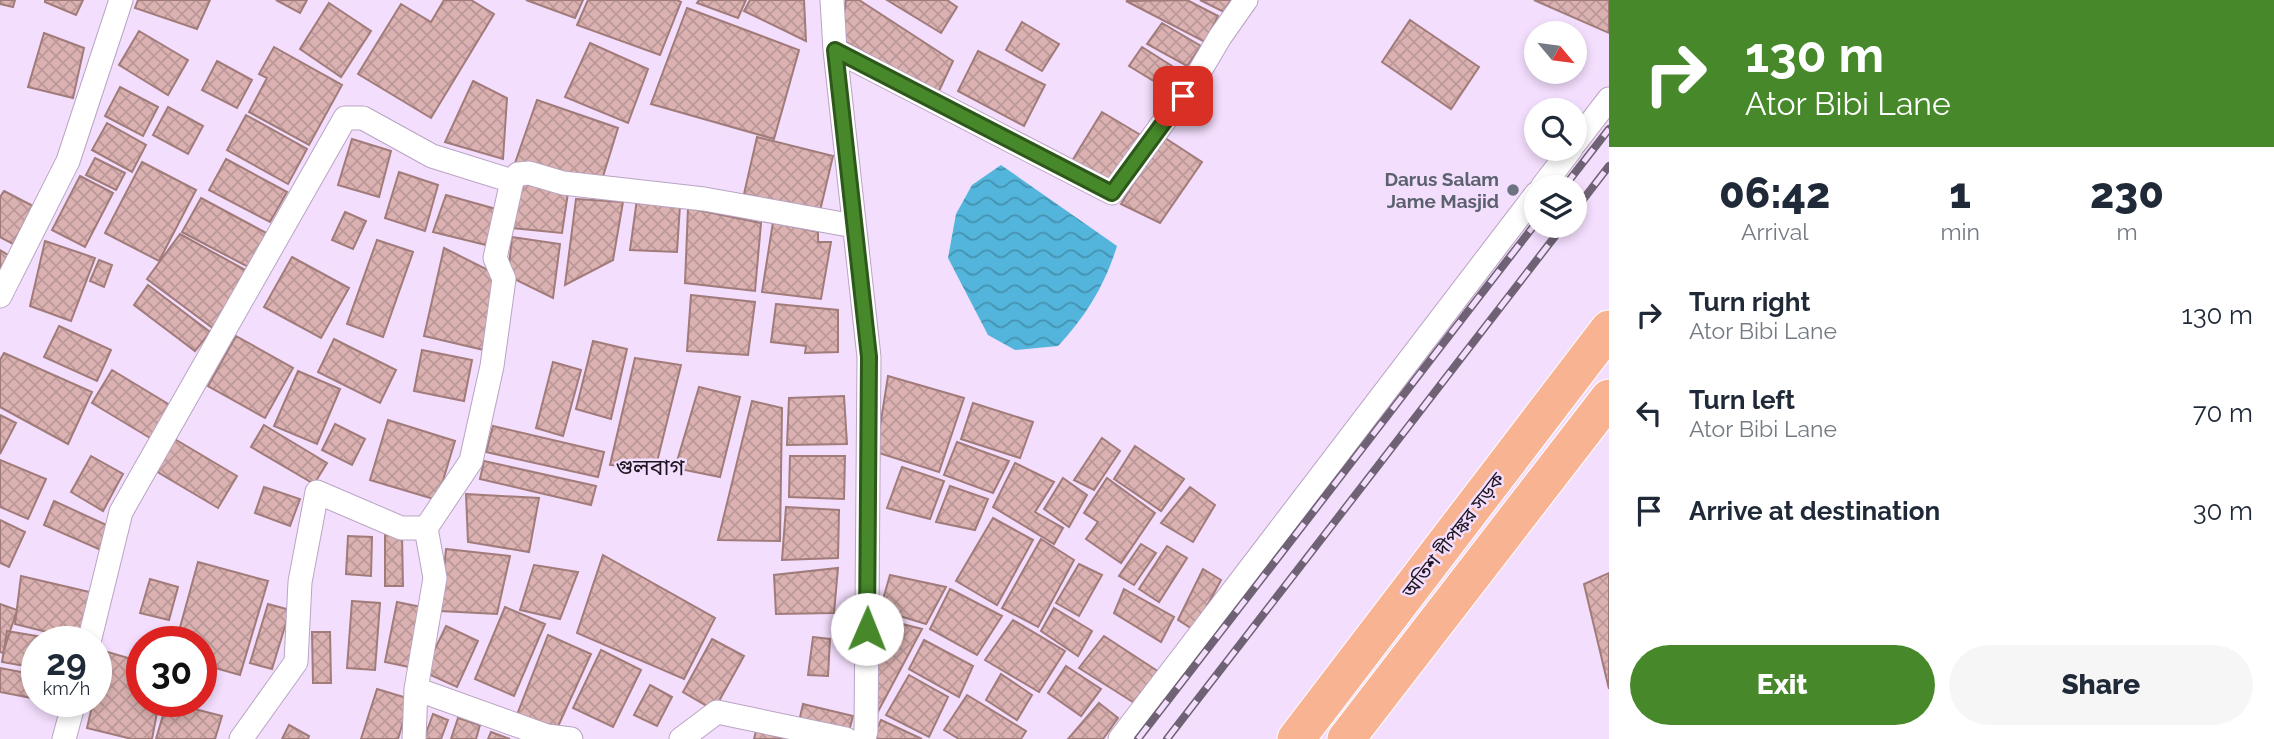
<!DOCTYPE html>
<meta charset="utf-8">
<style>
body{margin:0;font-family:Raleway,"Noto Sans Bengali",sans-serif;background:#f6f6f7;color:#1f2937;height:100vh;display:flex;flex-direction:column;font-size:26px;white-space:nowrap}
*{box-sizing:border-box;margin:0}
p{font-size:23px;color:#747a83}
.icon{flex:none;width:38px;height:38px;fill:none;stroke:currentColor;stroke-width:2;stroke-linecap:round;stroke-linejoin:round}
.map{position:relative;flex:1;overflow:hidden}
.panel{display:flex;flex-direction:column;background:#fff;width:665px}
.panel>*{flex:none}
.banner{background:#46882a;color:#fff;overflow:hidden}
.needle{width:46px;rotate:119deg}
.tools{position:absolute;left:1524px;top:21px;display:grid;gap:14px}
.tools a{display:grid;place-items:center;width:63px;height:63px;border-radius:50%;background:#fff;box-shadow:0 4px 10px #0003;font-size:35px}
.speed{position:absolute;left:21px;top:626px;display:flex;gap:14px;font-size:35px;font-weight:700;text-align:center}
.speed>*{display:grid;place-content:center;width:91px;height:91px;border-radius:50%;background:#fff;box-shadow:0 4px 10px #0003;line-height:1}
.speed small{font-size:18px;font-weight:400}
.speed .limit{border:10px solid #d22;background:#fff;color:#111}
.pin{position:absolute;display:grid;place-items:center;width:60px;height:60px;color:#fff;margin:-30px;border-radius:14px;box-shadow:0 4px 10px #0006}
.me{position:absolute;width:77px;margin:-38px;rotate:1deg;stroke-linejoin:round;filter:drop-shadow(0 0 5px #0008)}
.turn{display:flex;align-items:center;gap:24px;height:147px;padding:0 21px;font-size:32px}
.turn .icon{width:91px;height:91px;stroke-width:2.5}
.turn b{display:block;font-size:49px;line-height:60px}
.eta{display:flex;justify-content:space-evenly;align-items:center;height:119px;text-align:center}
.eta b{font-size:42px;font-weight:800;line-height:49px}
.primary-button{display:flex;gap:14px;margin-top:auto;padding:14px 21px}
.primary-button a{flex:1;height:80px;border-radius:42px;background:#46882a;color:#fff;font-size:28px;font-weight:800;line-height:80px;text-align:center}
.primary-button a+a{background:#f6f6f7;color:#1f2937}
ul{padding:0;list-style:none}
li{display:flex;align-items:center;gap:21px;height:98px;padding:0 21px}
li div{flex:1}
li b{display:block;font-size:26px}
li em{font-style:normal}
main{display:flex;flex:1;min-height:0}
.map>svg:first-child{display:block}
.water{fill:url(#water-waves)}
.building{fill:url(#building-cross-hatch);stroke:#a17b7a;stroke-width:2}
.lines{fill:none;stroke-linecap:round;stroke-linejoin:round}
.minor-casing{stroke:#b9a4c2;stroke-width:25}
.primary-casing{stroke:#fff;stroke-width:39}
.minor{stroke:#fff;stroke-width:23}
.primary{stroke:#f7b392;stroke-width:37}
.rail-casing{stroke:#6f6274;stroke-width:8}
.rail{stroke:#f3defd;stroke-width:5;stroke-dasharray:16;stroke-linecap:butt}
.route-casing{stroke:#2e581b;stroke-width:18}
.route{stroke:#46882a;stroke-width:12}
.worship-dot{fill:#6b7280;stroke:#f3defd;stroke-width:2.5}
.labels{text-anchor:middle;dominant-baseline:central;stroke-width:5;stroke-linejoin:round;paint-order:stroke}
.worship-label{font-size:19px;font-weight:bold;fill:#5b616d;stroke:#f3defd;text-anchor:end}
.street-label{font-size:19px;fill:#1c141f;stroke:#f3defd}
.quarter-label{font-size:23px;fill:#1c141f;stroke:#f3defd}
</style>
<main>
<div class="map">
<svg width="1609" height="739" viewBox="0 0 1609 739">
<defs>
<pattern id="water-waves" width="16" height="10" patternUnits="userSpaceOnUse" patternTransform="scale(1.75)"><rect width="16" height="10" fill="#53b5db"/><path d="M0 5q4-4 8 0t8 0" fill="none" stroke="#4492b1"/></pattern>
<pattern id="building-cross-hatch" width="8" height="8" patternUnits="userSpaceOnUse" patternTransform="scale(1.75)"><rect width="8" height="8" fill="#dbb2b1"/><path d="M0 0l8 8M0 8l8-8" fill="none" stroke="#bb9898"/></pattern>
</defs>
<rect width="100%" height="100%" fill="#f3defd"/>
<!-- water -->
<path class="water" d="M1001,165L1117,246C1105,285 1086,316 1058,346L1015,350L988,335L948,258L956,214L972,185Z"/>
<!-- building -->
<path class="building" d="M0,0H15L13,7L0,4Z
M45,0H83L76,15L45,2Z
M138,0H210L197,29L135,8Z
M276,0H307L300,13Z
M444,0H471L494,14L431,118L358,74L401,4L431,22Z
M526,0H583L575,18Z
M588,0H677L681,2L660,55L577,25Z
M699,0H746L738,18L697,3Z
M750,0H804L806,41L744,11Z
M846,0H859L953,61L938,93L840,39Z
M887,0H947L957,7L941,33Z
M1187,0L1218,16L1205,42L1126,1Z
M1200,0H1231L1224,12Z
M1534,0H1609V33Z
M329,3L371,31L341,77L300,49Z
M687,8L799,50L774,139L651,104Z
M1410,20L1479,67L1451,109L1382,62Z
M1022,22L1059,44L1042,71L1006,50Z
M1162,23L1201,46L1187,66L1147,44Z
M139,31L188,60L168,95L119,65Z
M44,33L84,48L73,98L28,87Z
M590,43L648,69L628,123L565,97Z
M274,47L342,85L309,145L249,112L267,78L259,74Z
M1142,47L1183,73L1170,91L1129,66Z
M978,51L1045,85L1024,126L958,91Z
M217,61L252,80L237,108L202,90Z
M473,81L507,98L503,159L445,142Z
M120,87L158,107L143,136L105,116Z
M537,100L618,128L600,186L515,163Z
M168,107L203,126L188,154L153,135Z
M1102,112L1144,137L1115,186L1072,161Z
M246,115L307,149L288,184L227,150Z
M107,123L146,145L132,172L92,150Z
M1162,136L1202,162L1160,223L1121,204Z
M757,137L833,156L820,211L744,194Z
M352,139L391,151L379,197L338,185Z
M95,158L125,173L116,190L86,175Z
M226,159L287,192L270,222L209,190Z
M142,162L196,190L159,261L105,233Z
M399,172L438,185L425,231L385,218Z
M80,176L113,193L85,247L52,230Z
M518,183L569,186L562,233L512,228Z
M4,191L33,206L13,244L0,237V197Z
M446,195L496,209L486,245L433,232Z
M201,198L270,235L252,269L182,232Z
M576,199L623,202L613,260L565,285Z
M637,199L680,205L677,252L630,250Z
M688,208L761,223L755,291L685,283Z
M345,212L366,221L353,249L332,240Z
M773,222L818,232V242H831L821,299L762,292Z
M180,234L247,271L214,329L147,279Z
M512,237L560,244L553,298L508,276Z
M377,240L413,252L383,337L347,324Z
M45,241L95,258L71,321L30,306Z
M444,248L500,276L488,351L424,336Z
M0,250L13,258L0,279Z
M292,257L349,288L321,338L264,307Z
M99,260L112,265L104,287L90,281Z
M148,285L210,332L195,351L134,305Z
M691,295L755,302L748,355L687,351Z
M776,304L838,310V352L805,353L806,346L771,342Z
M59,326L111,350L97,381L44,357Z
M236,336L293,368L265,418L208,386Z
M334,339L396,370L380,403L318,372Z
M593,341L627,349L611,419L576,409Z
M422,350L472,360L464,401L414,391Z
M4,353L92,392L68,444L0,407V360Z
M635,358L681,365L655,470L610,465Z
M553,362L581,370L563,436L536,428Z
M112,370L170,405L150,438L92,403Z
M298,371L340,389L317,444L274,426Z
M888,376L964,398L939,472L876,452Z
M699,387L740,397L720,477L675,468Z
M844,396L847,444L787,445L789,398Z
M752,401L782,408L780,541L718,540Z
M973,403L1033,422L1020,458L961,439Z
M0,415L16,423L0,454Z
M388,420L455,441L437,500L370,480Z
M335,424L365,439L352,465L322,450Z
M264,425L327,463L314,484L251,447Z
M493,426L604,452L598,477L486,452Z
M173,438L237,476L218,508L154,470Z
M1102,438L1120,451L1094,490L1074,480Z
M957,442L1009,461L993,493L944,475Z
M1135,446L1184,479L1161,511L1114,479Z
M91,456L123,474L103,511L71,492Z
M790,456H845L844,499L789,497Z
M0,460L46,479L28,519L0,507Z
M484,461L596,486L591,505L480,479Z
M1015,463L1054,482L1035,512L1063,528L1054,544L993,507Z
M902,467L944,481L930,519L887,508Z
M1063,478L1087,495L1069,527L1044,509Z
M1107,478L1155,513L1121,563L1086,539L1098,522L1084,513Z
M950,486L988,499L975,530L936,522Z
M264,487L300,499L290,526L255,513Z
M1190,487L1215,505L1193,542L1161,523Z
M466,494L539,498L529,552L468,542Z
M54,501L113,528L103,551L44,525Z
M786,507L839,510L838,558L782,560Z
M993,518L1033,540L997,605L956,581Z
M0,520L25,532L9,567L0,563Z
M385,535H402L403,586H385Z
M348,536L372,537L371,576L346,574Z
M1041,539L1074,560L1038,627L1002,608Z
M1141,544L1156,553L1134,585L1119,576Z
M1167,546L1187,558L1159,602L1139,589Z
M446,549L510,556L497,614L440,611Z
M603,555L715,618L684,679L577,633Z
M198,562L268,581L240,675L201,664V642H176Z
M1079,564L1102,575L1079,616L1056,603Z
M534,565L578,572L560,619L520,610Z
M838,568L834,613L776,614L774,575Z
M1203,569L1221,580L1194,630L1178,620Z
M1609,573V689L1584,584Z
M890,575L946,587L926,624L880,610Z
M21,576L98,594L87,642L15,624Z
M150,579L178,587L169,620L140,613Z
M950,589L1002,616L977,655L930,629Z
M1124,589L1174,617L1161,642L1114,613Z
M352,601L380,603L375,670L347,668Z
M397,602L426,608L414,668L385,662Z
M0,604L17,610L3,653L0,652Z
M268,604L290,610L272,669L250,663Z
M505,607L545,624L514,696L475,679Z
M1054,608L1092,631L1078,656L1041,631Z
M875,617L922,629L873,721Z
M1013,620L1065,651L1039,692L985,660Z
M446,626L478,641L457,687L424,672Z
M7,631L72,642H37V668L2,662Z
M312,632H330L331,683H313Z
M548,635L591,654L555,733L515,720Z
M1104,636L1159,672L1136,704L1079,668Z
M813,637L830,639L828,676L808,675Z
M712,639L744,656L714,710L683,692Z
M924,640L973,666L959,697L909,669Z
M601,650L641,670L613,727L573,708Z
M104,651L142,662V702H159L152,739H132L87,728L93,702H96V687Z
M1066,666L1101,689L1081,716L1048,693Z
M0,668L37,675V699L0,692Z
M1001,674L1032,695L1017,720L986,700Z
M909,675L948,697L929,737L886,715Z
M650,685L672,697L657,726L634,715Z
M377,689L410,699L398,739H361Z
M967,695L1026,731L1021,739H959L944,730Z
M167,702L222,716L215,739H156Z
M1099,703L1118,718L1103,739H1068Z
M803,704L853,716L847,739H795Z
M433,714L448,720L441,739H424Z
M458,718L480,725L476,739H451Z
M881,720L922,739H872Z
M289,725L309,736L308,739H282Z
M756,731L786,739H754Z
M491,732L510,739H488Z"/>
<g class="lines">
<!-- minor casing -->
<g class="minor-casing">
<path id="minor" d="M832,0L835,50L869,357L866,731L864,739
M835,50L1112,193L1197,76L1220,37L1246,0
M1575,143L1609,99
M512,181L518,174L529,173L563,183L704,199L854,226
M1542,187L1571,149
M0,296L68,161L121,0
M89,642L121,512L345,118H363L432,156L512,181L495,258L504,279L492,366L471,461L426,528H401L317,492L300,582L296,662L241,739
M416,689L547,736L571,739
M64,739L74,702
M414,739L416,689L435,578L426,528
M681,739L717,712L846,739
M1120,739L1536,194"/>
</g>
<!-- primary casing -->
<g class="primary-casing">
<path id="primary" d="M1296,739L1609,329
M1346,739L1609,398"/>
</g>
<!-- minor -->
<use href="#minor" class="minor"/>
<!-- primary -->
<use href="#primary" class="primary"/>
<!-- rail casing -->
<g class="rail-casing">
<path id="rail" d="M1564,187L1609,129
M1575,210L1609,166
M1138,739L1536,223
M1167,739L1563,226"/>
</g>
<!-- rail -->
<use href="#rail" class="rail"/>
</g>
<g class="lines">
<!-- route casing -->
<g class="route-casing">
<path id="route" d="M867,629L869,357L835,50L1112,193L1183,96"/>
</g>
<!-- route -->
<use href="#route" class="route"/>
</g>
<!-- markers -->
<circle class="worship-dot" cx="1513" cy="190" r="7"/>
<g class="labels">
<!-- worship labels -->
<g class="worship-label">
<text x="1499" y="179">Darus Salam<tspan x="1499" dy="22">Jame Masjid</tspan></text>
</g>
<!-- street labels -->
<g class="street-label">
<text transform="translate(1453 535) rotate(-52)">অতিশ দীপঙ্কর সড়ক</text>
</g>
<!-- quarter labels -->
<g class="quarter-label">
<text x="650" y="466">গুলবাগ</text>
</g>
</g>
</svg>
<div class="tools">
<a><svg class="needle" viewBox="-14 -14 28 28"><path d="M0-13l5 13h-10z" fill="#e53935"/><path d="M0 13l5-13h-10z" fill="#747a83"/></svg></a>
<a><svg class="icon" aria-label="search" viewBox="0 0 24 24"><circle cx="10" cy="10" r="6"/><path d="M15 15l6 6"/></svg></a>
<a><svg class="icon" aria-label="layers" viewBox="0 0 24 24"><path d="M12 4l9 5-9 5-9-5zM3 14l9 5 9-5"/></svg></a>
</div>
<div class="speed"><div>29<small>km/h</small></div><div class="limit">30</div></div>
<div class="pin" style="left:1183px;top:96px;background:#d93025"><svg class="icon" aria-label="arrive" viewBox="0 0 24 24"><path d="M6 21V4h12l-3 4 3 4H6"/></svg></div>
<svg class="me" style="left:867px;top:629px" viewBox="-20 -20 40 40"><circle r="19" fill="#fff"/><path d="M0-13L10 11 0 6-10 11z" fill="#46882a"/></svg>
</div>
<section class="panel">
<div class="banner">
<div class="turn"><svg class="icon" aria-label="right" viewBox="0 0 24 24"><path d="M7 20v-9h11M14 6l5 5-5 5"/></svg><div><b>130 m</b>Ator Bibi Lane</div></div>
</div>
<div class="eta">
<div><b>06:42</b><p>Arrival</p></div>
<div><b>1</b><p>min</p></div>
<div><b>230</b><p>m</p></div>
</div>
<ul>
<li><svg class="icon" aria-label="right" viewBox="0 0 24 24"><path d="M7 20v-9h11M14 6l5 5-5 5"/></svg><div><b>Turn right</b><p>Ator Bibi Lane</p></div><em>130 m</em></li>
<li><svg class="icon" aria-label="left" viewBox="0 0 24 24"><path d="M17 20v-9H6M10 6l-5 5 5 5"/></svg><div><b>Turn left</b><p>Ator Bibi Lane</p></div><em>70 m</em></li>
<li><svg class="icon" aria-label="arrive" viewBox="0 0 24 24"><path d="M6 21V4h12l-3 4 3 4H6"/></svg><div><b>Arrive at destination</b></div><em>30 m</em></li>
</ul>
<div class="primary-button"><a>Exit</a><a>Share</a></div>
</section>
</main>
